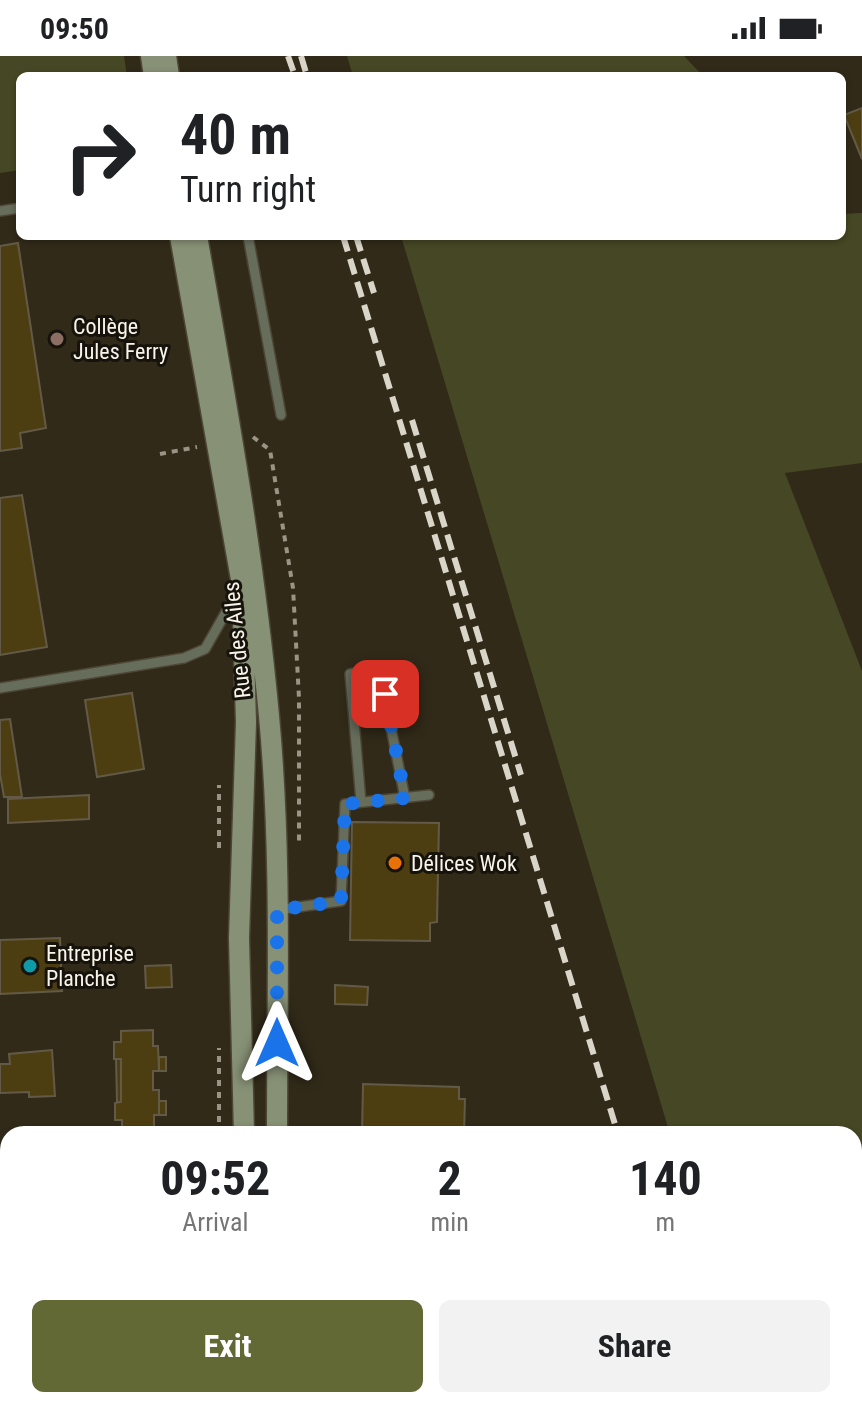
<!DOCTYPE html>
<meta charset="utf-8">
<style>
body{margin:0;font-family:"Roboto Condensed",sans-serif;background:#f2f2f2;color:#202124;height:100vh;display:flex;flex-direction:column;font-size:30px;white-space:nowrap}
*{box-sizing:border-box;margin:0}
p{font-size:26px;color:#757577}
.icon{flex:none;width:44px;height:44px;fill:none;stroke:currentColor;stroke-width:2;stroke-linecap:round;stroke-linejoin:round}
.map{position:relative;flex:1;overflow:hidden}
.side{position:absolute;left:0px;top:1070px;width:862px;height:282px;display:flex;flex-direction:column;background:#fff;border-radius:24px 24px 0 0;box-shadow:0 2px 6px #0004}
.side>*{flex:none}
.hud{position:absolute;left:16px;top:16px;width:830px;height:168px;border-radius:12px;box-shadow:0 2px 6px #0004;background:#fff;color:#202124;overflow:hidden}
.pin{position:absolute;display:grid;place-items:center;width:68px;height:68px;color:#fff;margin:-34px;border-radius:16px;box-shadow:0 4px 12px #0006}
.me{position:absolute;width:88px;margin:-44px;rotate:0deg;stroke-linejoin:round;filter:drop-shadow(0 0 6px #0008)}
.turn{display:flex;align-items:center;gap:28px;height:168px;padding:0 32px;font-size:36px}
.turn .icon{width:104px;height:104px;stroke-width:2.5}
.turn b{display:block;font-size:56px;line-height:68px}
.eta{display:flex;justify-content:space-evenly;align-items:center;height:136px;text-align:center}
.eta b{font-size:48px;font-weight:700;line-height:56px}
.button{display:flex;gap:16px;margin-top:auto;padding:16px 32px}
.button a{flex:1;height:92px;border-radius:12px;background:#636935;color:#fff;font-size:32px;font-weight:700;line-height:92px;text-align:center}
.button a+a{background:#f2f2f2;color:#202124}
.status{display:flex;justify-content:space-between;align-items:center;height:56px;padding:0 40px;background:#fff;direction:ltr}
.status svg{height:22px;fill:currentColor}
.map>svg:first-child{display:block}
.green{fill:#464724}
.building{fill:#4d3e12;stroke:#625a47;stroke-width:2}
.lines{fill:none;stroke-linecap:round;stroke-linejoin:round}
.lane-casing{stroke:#4d4636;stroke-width:12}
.secondary-casing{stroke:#4d4636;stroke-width:23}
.path{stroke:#9a9486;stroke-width:4;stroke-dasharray:6 6;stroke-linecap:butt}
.lane{stroke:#666d5b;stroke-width:9}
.secondary{stroke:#879175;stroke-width:20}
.rail{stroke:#dad5c9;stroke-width:6;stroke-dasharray:16 8;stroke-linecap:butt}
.route{stroke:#1a73e8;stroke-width:14;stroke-dasharray:0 25.2}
.education-dot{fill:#8d6e63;stroke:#16130c;stroke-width:3}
.food-dot{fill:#e8710a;stroke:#16130c;stroke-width:3}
.culture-dot{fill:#0f9aa8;stroke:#16130c;stroke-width:3}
.labels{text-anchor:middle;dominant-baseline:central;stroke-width:6;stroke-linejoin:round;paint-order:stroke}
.poi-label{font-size:22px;fill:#f9f4e9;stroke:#16130c;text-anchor:start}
.street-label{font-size:22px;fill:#f9f4e9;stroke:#16130c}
</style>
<div class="status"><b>09:50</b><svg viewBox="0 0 49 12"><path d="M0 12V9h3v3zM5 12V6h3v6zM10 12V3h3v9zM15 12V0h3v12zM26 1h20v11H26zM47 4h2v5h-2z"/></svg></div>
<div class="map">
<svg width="862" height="1351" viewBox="0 0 862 1351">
<rect width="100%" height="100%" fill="#312a19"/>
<!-- green -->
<path class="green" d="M0,0H124L127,20H20V114L0,117Z
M347,0H684L703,20H353Z
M862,157V407L785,417L862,615V1351H749L747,1344H854V1078H670L401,180H842V158Z
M560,1344H647L649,1351H560Z"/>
<!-- building -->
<path class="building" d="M862,52V103L844,59Z
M18,187L46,372L20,377L22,392L0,395V190Z
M22,439L47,591L0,599V442Z
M132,637L144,713L97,721L85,644Z
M10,663L22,741H4L0,718V664Z
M89,739V763L8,767V743Z
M352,766L439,767L437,866L430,867V885L350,884Z
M60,882L62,935L0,938V884Z
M171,909L172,931L146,932L145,910Z
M335,929L368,931L367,949L335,948Z
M153,974V990H158L159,1015H153V1034H159V1059H154V1074L122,1075V1064H115V1047L121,1046V1003H114V986H121V975Z
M52,994L55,1040L29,1041V1036L0,1037V1008H10L9,998Z
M159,1001H166V1015H159Z
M116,1003H121V1046H117Z
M363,1028L459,1031V1043H465L464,1078H362Z
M159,1045H166V1059H159Z
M37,1344H108L109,1351H37Z
M357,1344H500V1351H357Z"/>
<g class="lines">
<!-- lane casing -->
<g class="lane-casing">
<path id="lane" d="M0,155L20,152
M248,180L281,359
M0,632L184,602L205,593L238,535
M361,746L350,618L379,612L405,742
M277,854L341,845L345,748L429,739
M0,1276L8,1278"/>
</g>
<!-- secondary casing -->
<g class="secondary-casing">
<path id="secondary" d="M151,0L154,20
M166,0L169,20
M180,180L242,529L246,666L239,882L244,1078
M197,180C225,339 254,498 269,660C282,799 277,939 277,1078
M244,1344V1351
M277,1344V1351"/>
</g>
<!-- path -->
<path class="path" d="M253,381L270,394L293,532L299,642V789
M160,398L197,391
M219,792V729
M219,1078V992
M217,1344V1351"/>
<!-- lane -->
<use href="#lane" class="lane"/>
<!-- secondary -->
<use href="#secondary" class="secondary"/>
<!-- rail -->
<path class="rail" d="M288,0L295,20
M301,0L307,20
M343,180L618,1078
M356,180L374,237
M412,364L521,719
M698,1344L699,1351"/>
</g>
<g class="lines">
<!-- route -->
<path class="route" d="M277,987V854L341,845L345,748L405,742L385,638"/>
</g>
<!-- markers -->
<circle class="education-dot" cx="57" cy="283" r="8"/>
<circle class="food-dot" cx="395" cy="807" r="8"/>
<circle class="culture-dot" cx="30" cy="910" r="8"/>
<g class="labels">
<!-- poi labels -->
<g class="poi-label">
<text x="73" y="270">Collège<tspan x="73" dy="25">Jules Ferry</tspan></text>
<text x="411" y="807">Délices Wok</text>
<text x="46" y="897">Entreprise<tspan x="46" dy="25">Planche</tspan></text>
</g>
<!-- street labels -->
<g class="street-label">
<text transform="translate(237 584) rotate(-96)">Rue des Ailes</text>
</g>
</g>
</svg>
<div class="pin" style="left:385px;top:638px;background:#d93025"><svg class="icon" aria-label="arrive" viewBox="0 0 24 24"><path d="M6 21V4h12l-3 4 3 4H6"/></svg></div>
<svg class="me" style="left:277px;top:987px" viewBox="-20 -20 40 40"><path d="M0-17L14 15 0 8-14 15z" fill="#1a73e8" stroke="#fff" stroke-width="4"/></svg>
<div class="hud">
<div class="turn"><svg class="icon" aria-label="right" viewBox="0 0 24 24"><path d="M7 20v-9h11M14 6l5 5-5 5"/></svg><div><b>40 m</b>Turn right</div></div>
</div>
<section class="side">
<div class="eta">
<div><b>09:52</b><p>Arrival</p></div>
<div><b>2</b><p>min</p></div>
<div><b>140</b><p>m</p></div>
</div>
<div class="button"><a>Exit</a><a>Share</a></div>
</section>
</div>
